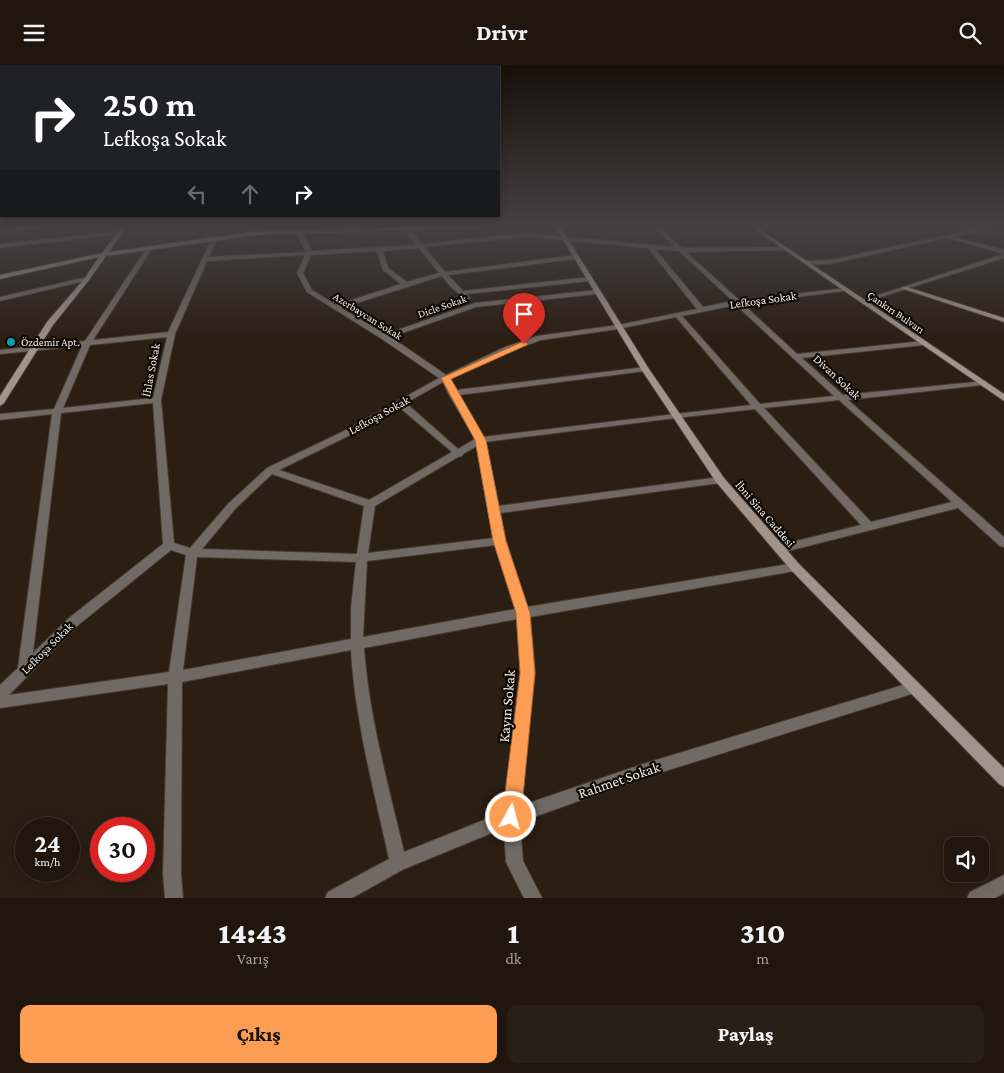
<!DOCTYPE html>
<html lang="tr">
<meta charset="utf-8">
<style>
body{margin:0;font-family:"Crimson Pro",serif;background:#281f17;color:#f1f3f6;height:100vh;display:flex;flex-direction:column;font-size:19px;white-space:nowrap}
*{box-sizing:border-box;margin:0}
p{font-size:16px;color:#a29f9e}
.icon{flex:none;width:28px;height:28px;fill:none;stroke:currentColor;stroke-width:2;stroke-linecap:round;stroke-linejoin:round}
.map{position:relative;height:833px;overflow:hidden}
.panel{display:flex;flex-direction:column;background:#20160e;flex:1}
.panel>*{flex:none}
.top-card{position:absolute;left:0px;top:0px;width:500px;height:152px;box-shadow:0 2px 12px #0003,0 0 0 1px #3d352e;background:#202124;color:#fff;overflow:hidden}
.buttons{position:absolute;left:944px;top:772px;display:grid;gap:10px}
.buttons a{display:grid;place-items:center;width:45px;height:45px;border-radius:10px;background:#20160e;box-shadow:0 2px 12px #0003,0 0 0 1px #3d352e;font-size:25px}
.speed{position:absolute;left:15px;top:752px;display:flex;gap:10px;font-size:25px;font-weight:700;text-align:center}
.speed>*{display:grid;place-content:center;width:65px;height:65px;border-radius:50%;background:#20160e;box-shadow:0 2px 12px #0003,0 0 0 1px #3d352e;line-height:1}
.speed small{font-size:12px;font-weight:400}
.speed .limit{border:8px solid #d22;background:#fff;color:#111}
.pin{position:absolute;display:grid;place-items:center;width:42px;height:42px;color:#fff;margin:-51px -21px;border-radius:50% 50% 50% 0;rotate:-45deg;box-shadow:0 0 5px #0007}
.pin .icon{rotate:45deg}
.me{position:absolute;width:55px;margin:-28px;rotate:7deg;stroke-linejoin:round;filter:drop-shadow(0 0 4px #0008)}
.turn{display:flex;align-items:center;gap:18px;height:105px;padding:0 20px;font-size:22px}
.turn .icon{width:65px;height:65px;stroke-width:2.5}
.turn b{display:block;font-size:35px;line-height:42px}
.lanes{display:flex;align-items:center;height:48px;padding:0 20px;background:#0003;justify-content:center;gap:25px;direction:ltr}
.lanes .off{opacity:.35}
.eta{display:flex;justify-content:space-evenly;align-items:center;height:85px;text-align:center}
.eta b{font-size:30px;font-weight:800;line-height:35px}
.cta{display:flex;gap:10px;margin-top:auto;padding:10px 20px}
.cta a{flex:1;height:58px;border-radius:10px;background:#fd9d54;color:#111;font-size:20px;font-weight:800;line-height:58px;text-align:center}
.cta a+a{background:#281f17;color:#f1f3f6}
header{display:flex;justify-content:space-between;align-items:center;height:65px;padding:0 20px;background:#20160e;font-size:22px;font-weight:800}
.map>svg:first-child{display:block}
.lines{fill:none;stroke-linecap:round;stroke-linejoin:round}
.street-casing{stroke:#473a30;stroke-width:2}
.secondary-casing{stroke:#473a30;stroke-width:2}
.street{fill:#716a64;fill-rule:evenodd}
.secondary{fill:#9f938a;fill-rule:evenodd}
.route{fill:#fd9d54;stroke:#a46637}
.culture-dot{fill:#0f9aa8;stroke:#0f0a05;stroke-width:2}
.labels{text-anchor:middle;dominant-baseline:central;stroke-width:4.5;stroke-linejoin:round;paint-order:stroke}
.far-street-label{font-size:11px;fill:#f1e8e1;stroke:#0f0a05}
.far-poi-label{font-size:11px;fill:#f1e8e1;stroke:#0f0a05;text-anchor:start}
.street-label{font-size:12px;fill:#f1e8e1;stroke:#0f0a05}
.near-street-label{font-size:15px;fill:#f1e8e1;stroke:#0f0a05}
</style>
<header><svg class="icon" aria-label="menu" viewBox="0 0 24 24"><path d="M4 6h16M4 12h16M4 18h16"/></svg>Drivr<svg class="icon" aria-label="search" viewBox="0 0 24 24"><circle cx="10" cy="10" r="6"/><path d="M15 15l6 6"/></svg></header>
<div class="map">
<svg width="1004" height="833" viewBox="0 0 1004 833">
<rect width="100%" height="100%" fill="#2b1e13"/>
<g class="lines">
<!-- street casing -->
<g class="street-casing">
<path id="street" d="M36,161H53L0,168V164Z
M246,161H254L269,166L266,168Z
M401,161H407L422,179L525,168L675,182L652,161H658L682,183L786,182L787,183L784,185L686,187L739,235L846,223L847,224L844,226L743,239L797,289L924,276L928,278L924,280L802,293L843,330L985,316V320H982L848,335L1004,472V482L1000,481L958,443L780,488L776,487L774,484L776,481L861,460L755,344L676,353L485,377L498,441L720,412L725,415L720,418L500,448L506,476L527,542L795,498L799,499L801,502L799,505L795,506L530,552L535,608L520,741L643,699L913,617L918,619L920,623L918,627L643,713L520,757L523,796L542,833H524L506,797L504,763L404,804L352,833H325L328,827L389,794C374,725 355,656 351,585L182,617L181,809L183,833H165L163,809L168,619L0,643V620L18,603L52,349L0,355V349L54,344L82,281L0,289V285L85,276L148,181L153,182L93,275L168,267L212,173L217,174L209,192L306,187L296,168L299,166L302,168L312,186L416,180ZM525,172L648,183L697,244L618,260L537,271L505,282L446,310L391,272L476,242L597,229L600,227L597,225L475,238L386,269L341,243L442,211L452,223L467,235L470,233L467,229L589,216L592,214L589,212L463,226L448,210L575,194L578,192L575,190L445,207L424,182ZM419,183L439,208L407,217L388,203L383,186ZM655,184L679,186L733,236L703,242ZM377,186L383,205L401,219L336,240L312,225L303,208L311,190ZM305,190L297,208L307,227L382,274L439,313L342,367L267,403L228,439L190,483L174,478L161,335L175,269L207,196ZM736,240L834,331L760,339L682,251ZM676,252L751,340L483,372L459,330L645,306L649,304L645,302L456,325L450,314L511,286L541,275L618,264ZM167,272L153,333L63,343L90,280ZM443,317L448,328L475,374L458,384L406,338ZM839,335L952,437L871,457L764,343ZM153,338L163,479L69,553L33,588L61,348ZM399,342L452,387L369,435L279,405L348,371ZM477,381L494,473L368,488L375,441L458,392L462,391L463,389ZM272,409L364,441L357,489L202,484L236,443ZM496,480L516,544L363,572L367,496ZM171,485L186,490L169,607L9,630L77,561ZM197,492L356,497L351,543V574L183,605ZM517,554L521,608L504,747L404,787C388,719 369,652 364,583Z
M989,161H998L954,172L1004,185V189L947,173L830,199L807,200L804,198L807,196L830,195Z
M120,166L123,168L122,169L0,183V179Z
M1004,189V193L865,237L860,236Z
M87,212L90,214L89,215L0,236V232Z
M1004,810V828L995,833H967L970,827Z"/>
</g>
<!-- secondary casing -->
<g class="secondary-casing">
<path id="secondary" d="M122,161H127L109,187L258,166L435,161H480L477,163L258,170L106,191L89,215L53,260L4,338L0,341V331L47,257L85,213L99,192L0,214V210L102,188Z
M555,161H560L649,304L724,413L799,499L1004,703V722L999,719L791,505L716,417L641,304Z
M750,161H755L1004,329V336Z
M903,222H907L1004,253V257L903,224Z"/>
</g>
<!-- street -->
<use href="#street" class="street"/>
<!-- secondary -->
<use href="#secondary" class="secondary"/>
</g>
<!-- sky -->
<linearGradient id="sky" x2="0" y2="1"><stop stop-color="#18100a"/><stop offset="0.58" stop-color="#444144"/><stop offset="1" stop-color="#444144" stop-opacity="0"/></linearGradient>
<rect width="1004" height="277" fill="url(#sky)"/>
<!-- route -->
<path class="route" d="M524,276L528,279L527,280L451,314L486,375L506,476L530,548L535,608L521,752L518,758L511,761L505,758L502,752L520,608L516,548L493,476L475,375L441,313Z"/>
<!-- markers -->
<circle class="culture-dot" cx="11" cy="277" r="5"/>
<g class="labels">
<!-- far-street labels -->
<g class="far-street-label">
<text transform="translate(442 241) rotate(-19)">Dicle Sokak</text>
<text transform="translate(896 247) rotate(34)">Çankırı Bulvarı</text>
<text transform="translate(368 251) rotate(32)">Azerbaycan Sokak</text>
</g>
<!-- far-poi labels -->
<g class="far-poi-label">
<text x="21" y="277">Özdemir Apt.</text>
</g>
<!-- street labels -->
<g class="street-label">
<text transform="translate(763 235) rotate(-8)">Lefkoşa Sokak</text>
<text transform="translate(151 305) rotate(-79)">İhlas Sokak</text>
<text transform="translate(837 312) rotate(43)">Divan Sokak</text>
<text transform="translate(379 350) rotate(-29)">Lefkoşa Sokak</text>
<text transform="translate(765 449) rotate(49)">İbni Sina Caddesi</text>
<text transform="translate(47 583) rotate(-45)">Lefkoşa Sokak</text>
</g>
<!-- near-street labels -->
<g class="near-street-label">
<text transform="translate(507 641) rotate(-85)">Kayın Sokak</text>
<text transform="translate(619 715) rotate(-19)">Rahmet Sokak</text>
</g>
</g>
</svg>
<div class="buttons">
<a><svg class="icon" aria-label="sound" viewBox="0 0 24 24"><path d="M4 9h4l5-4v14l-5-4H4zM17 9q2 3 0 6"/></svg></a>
</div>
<div class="speed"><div>24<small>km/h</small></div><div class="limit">30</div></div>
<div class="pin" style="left:524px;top:279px;background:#d93025"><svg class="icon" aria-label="arrive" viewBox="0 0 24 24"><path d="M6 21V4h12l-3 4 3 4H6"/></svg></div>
<svg class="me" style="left:511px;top:752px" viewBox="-20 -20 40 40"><circle r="17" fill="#fd9d54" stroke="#fff" stroke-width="3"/><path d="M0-11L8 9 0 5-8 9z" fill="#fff"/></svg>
<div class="top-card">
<div class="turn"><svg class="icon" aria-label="right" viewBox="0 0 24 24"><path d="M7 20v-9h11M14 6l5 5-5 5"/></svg><div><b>250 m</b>Lefkoşa Sokak</div></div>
<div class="lanes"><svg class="icon off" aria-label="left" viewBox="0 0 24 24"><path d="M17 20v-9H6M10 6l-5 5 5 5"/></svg><svg class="icon off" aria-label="ahead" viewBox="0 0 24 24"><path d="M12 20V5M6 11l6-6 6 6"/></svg><svg class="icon" aria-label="right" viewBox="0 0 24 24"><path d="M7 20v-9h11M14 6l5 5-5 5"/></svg></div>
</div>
</div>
<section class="panel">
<div class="eta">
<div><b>14:43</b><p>Varış</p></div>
<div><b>1</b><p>dk</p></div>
<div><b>310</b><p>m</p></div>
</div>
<div class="cta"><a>Çıkış</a><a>Paylaş</a></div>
</section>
